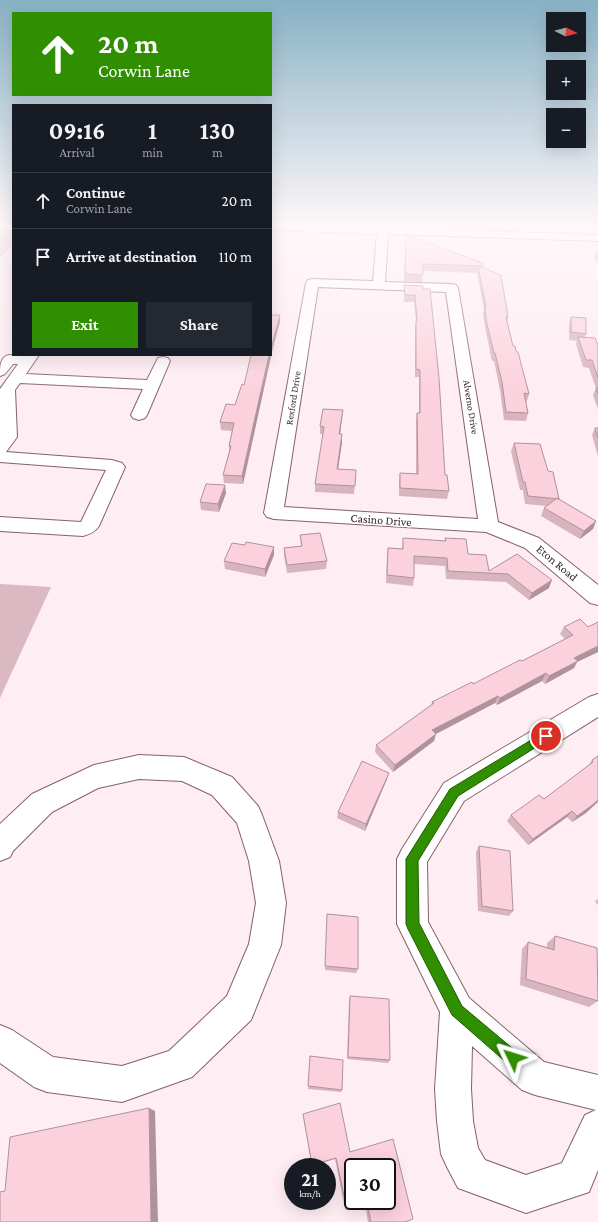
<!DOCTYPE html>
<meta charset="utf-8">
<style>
body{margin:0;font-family:"Crimson Pro",serif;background:#242831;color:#f1f3f6;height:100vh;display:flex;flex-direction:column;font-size:15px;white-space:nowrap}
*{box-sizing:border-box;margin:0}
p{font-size:13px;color:#9ea1a6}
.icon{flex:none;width:22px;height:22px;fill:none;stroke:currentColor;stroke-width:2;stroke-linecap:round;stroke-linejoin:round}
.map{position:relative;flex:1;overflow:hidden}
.panel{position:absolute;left:12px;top:104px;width:260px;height:252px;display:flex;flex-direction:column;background:#171b24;border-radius:0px;box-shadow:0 4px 16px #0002}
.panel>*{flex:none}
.hud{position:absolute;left:12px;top:12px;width:260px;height:84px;border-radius:0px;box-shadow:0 4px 16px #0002;background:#308e01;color:#fff;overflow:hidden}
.needle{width:26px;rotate:96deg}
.buttons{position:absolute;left:546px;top:12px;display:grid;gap:8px}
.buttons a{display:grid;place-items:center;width:40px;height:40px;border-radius:0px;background:#171b24;box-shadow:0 4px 16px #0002;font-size:20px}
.speed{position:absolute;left:284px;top:1158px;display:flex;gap:8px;font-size:20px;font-weight:700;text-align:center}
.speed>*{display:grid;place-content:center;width:52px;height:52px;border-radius:50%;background:#171b24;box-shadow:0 4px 16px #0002;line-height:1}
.speed small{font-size:10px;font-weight:400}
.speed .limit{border:2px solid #111;border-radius:6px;background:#fff;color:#111}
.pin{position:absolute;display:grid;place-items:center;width:34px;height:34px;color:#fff;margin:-17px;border:2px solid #fff;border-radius:50%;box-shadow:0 1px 4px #0007}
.me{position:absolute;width:44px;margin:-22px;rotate:311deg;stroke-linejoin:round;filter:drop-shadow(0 0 3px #0008)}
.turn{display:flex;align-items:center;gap:14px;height:84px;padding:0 20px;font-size:18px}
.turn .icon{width:52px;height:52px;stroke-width:2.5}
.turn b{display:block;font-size:28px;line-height:34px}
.eta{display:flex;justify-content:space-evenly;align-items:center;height:68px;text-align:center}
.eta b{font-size:24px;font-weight:700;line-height:28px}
.primary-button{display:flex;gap:8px;margin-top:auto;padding:8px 20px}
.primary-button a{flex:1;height:46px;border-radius:0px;background:#308e01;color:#fff;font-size:16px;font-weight:700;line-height:46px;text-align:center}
.primary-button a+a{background:#242831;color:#f1f3f6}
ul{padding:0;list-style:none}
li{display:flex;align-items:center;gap:12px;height:56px;padding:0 20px;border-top:1px solid #363941}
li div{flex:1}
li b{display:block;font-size:15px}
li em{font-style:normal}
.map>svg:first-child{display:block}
.green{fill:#dbb9c3}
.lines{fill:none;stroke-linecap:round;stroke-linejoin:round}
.minor-casing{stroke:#85616c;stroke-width:2}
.minor{fill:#fff;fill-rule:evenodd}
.wall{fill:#d8b4be}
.shaded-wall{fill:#b0929b}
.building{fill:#fbd1dd;stroke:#b0929b;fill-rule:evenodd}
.route{fill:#308e01;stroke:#1f5c01}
.labels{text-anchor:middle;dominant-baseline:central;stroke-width:3;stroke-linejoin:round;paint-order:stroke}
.far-street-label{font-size:10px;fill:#2d1e23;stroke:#fff}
.street-label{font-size:12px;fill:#2d1e23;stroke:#fff}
</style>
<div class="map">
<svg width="598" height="1222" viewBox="0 0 598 1222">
<rect width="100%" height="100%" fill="#feedf2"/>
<!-- green -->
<path class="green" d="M0,224H13V244L0,258Z
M0,584L51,587L0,698Z"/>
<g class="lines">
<!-- minor casing -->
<g class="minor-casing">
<path id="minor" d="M271,224L598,235V241L388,234L385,282L452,284L456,285L458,288L498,522L539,538L598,585V605L590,603L525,548L486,532L274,519L267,517L264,513L306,283L308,280L312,279L373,281L377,234L271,230ZM318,287L446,292L478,519L284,507Z
M9,355H39L26,374L147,380L158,358L163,357L168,358L170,361L147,415L145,418L139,420L133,418L131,415L143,389L20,383L15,390L17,437L6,452L112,460L122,463L125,467L99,526C95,532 90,534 83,536L0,531V517L81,522L106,470L0,462V389L18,364H13L5,374L0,376C0,366 0,357 9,355Z
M598,694V717L464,801L427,862L428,922L469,998L544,1062L598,1075V1170L589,1192L526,1213L458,1188L447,1167L441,1154L437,1121L435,1089L440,1012L397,924V859L402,849L444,783L589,697ZM472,1046L522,1090L535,1095L596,1110L585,1115L562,1163L526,1175L485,1160L478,1148L473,1121L471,1089Z
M139,755L184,757L232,777L258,806L262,815L279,861L286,903L281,945L251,1020L192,1077L122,1102L47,1092L34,1087L0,1063V1025L12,1030L53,1057L122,1066L169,1051L227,996L249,944L256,903L249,861L237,823L212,795L182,781L139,779L98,788L52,812L13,851L10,857L0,861V824L32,794L94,765Z"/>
</g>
<!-- minor -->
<use href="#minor" class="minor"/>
</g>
<!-- wall -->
<path class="wall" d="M406,235L483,263L482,268L508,317L507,322L513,346L516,351L529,394L527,401H526L528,413L526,421L504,420L500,390L494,361H492L485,327L483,314L484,310L477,273L423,271L422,282L404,281Z
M598,251V264L594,258L596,252H598Z
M404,285L423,289L445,475L449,491L447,499L399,496V481L400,473L416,474V421L417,413H419V377H415V329L416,321L414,302H404Z
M271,315L280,322L273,347L243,484L224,483L223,475L229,452V446L232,431L221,430L220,422L235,405L244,385Z
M571,317L586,334L585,337L598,345V409L593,395L596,388L589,368L583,367L576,344L577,341L569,340V324Z
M343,410L340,434L342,442L338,469L356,470L354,494L315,492V484L323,434H320V426Z
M595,428H598V456L592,435Z
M514,443L548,471L559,499H558L596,521L593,529L580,539L541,516L544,508L547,506L525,504L523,490H520L511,451Z
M226,493L219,512L201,510L200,502Z
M300,535L327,561L326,569L287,573L284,556V548L301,546Z
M403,538L445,541V538L468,554L489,571L517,554L549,588L529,600L506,582L446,579L445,566L414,564V578L413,586L386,583L387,556L388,548L402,549Z
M245,545L274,547V555L265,577L225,569L224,561Z
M598,622V652L577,662L574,668L545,684L542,681L497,705L495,703L436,734L434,741L393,772L375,752L376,745L431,705L432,702L473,684L522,661L565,639L560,634L564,627H588Z
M598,756L586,813L572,822L567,817L528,845L507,821L511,815L544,799L588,766L592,760Z
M389,773L387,779L365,831L337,818L338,812Z
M479,846L513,911L509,916L478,911L476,852Z
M598,899V905L595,901Z
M327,914L358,969L356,973L325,970Z
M555,936L598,1001L589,1007L520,985L522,949L528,942L547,947V943Z
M350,996L390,1060L388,1063L347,1059L349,1000Z
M310,1056L342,1090L341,1092L308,1089Z
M303,1114L350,1152L405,1222H368L365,1204L347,1210L345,1209L335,1159L312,1166L303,1116Z"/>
<!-- shaded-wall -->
<path class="shaded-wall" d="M280,315V322L273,347L243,484L242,476L269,355H271V348L273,340Z
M343,410L339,442V434Z
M342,434V442L337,477V469Z
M225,485L226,493L219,512L218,504Z
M596,521L593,529L580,539L584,531Z
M274,547V555L265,577V569Z
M552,580L549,588L529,600L532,593Z
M598,646V652L577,662L574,668L545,684L549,676L574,658Z
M546,673L542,681L497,705L500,698Z
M498,696L495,703L430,737L432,730Z
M436,734L434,741L393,772L395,765Z
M389,773L387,779L365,831L366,824Z
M598,800V802L586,813L572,822L577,816Z
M572,811L567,817L528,845L533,839Z
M149,1108L155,1111L158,1222H151Z"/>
<!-- building -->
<path class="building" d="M406,235L483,263V266L423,264V275L405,274Z
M478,266L501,275L508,317H506L513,346H515L516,351L518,352L529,394L524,393L528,413L506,412L502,382L495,353H494L486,320L485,307H486Z
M404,285L423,286V289H430L439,378L445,475H447L449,491L400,488V473L418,474L417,413H420V370L416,369V321H417L415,295H405Z
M271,315H280L271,348Z
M571,317L586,318V334L571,332Z
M578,337L595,338L598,345V378L592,360H586Z
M251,355H269L242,476L223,475L231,446H229L234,423L220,422L226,404L235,405L242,384L244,385Z
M596,388H598V394Z
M323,409L343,410L339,434H342L337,469L356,470L355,486L315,484L324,427L320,426Z
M595,428H598V438Z
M514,443L540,444L548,471L553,472L559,499L528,496L525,482H523Z
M206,484L225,485L218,504L200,502Z
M557,498L596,521L584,531L544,508Z
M320,533L327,561L287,565L284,548L302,546L300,535Z
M403,538L446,541L445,538L466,539L468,554L486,555L489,571L517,554L552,580L532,593L508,574L448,571L447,558L414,556V578L387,575L388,548L403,549Z
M246,542L274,547L265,569L224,561L232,543L245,545Z
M580,619L588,627L598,622V646L574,658L578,661L549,676L546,673L500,698L498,696L432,730L436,734L395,765L376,745L434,703L432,702L472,682L473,684L520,660L522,661L573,635L564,627Z
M598,756V800L591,806L577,816L572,811L533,839L511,815L539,795L544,799L593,762L592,760Z
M362,761L389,773L366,824L338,812Z
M479,846L510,851L513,911L482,906Z
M327,914L358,917V969L325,966Z
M555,936L597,948L598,1001L526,979L528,942L554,950Z
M350,996L389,999L390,1060L348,1057Z
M310,1056L343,1060L342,1090L308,1086Z
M340,1103L350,1152L393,1139L413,1219L405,1222H371L367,1203L347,1210L336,1158L312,1165L303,1114ZM353,1167H387V1201H353Z
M149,1108L151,1222H0V1192L5,1191L10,1137Z"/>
<!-- sky -->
<linearGradient id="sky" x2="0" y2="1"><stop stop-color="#87b1c4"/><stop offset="0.57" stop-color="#fff7f9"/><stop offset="1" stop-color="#fff7f9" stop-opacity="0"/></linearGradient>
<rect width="598" height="395" fill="url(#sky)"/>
<!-- route -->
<path class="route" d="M546,731L549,733L551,736L549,739L458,796L418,861L419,923L462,1006L518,1053L520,1058L518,1063L513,1065L507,1063L452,1015L408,929L406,924V859L450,789Z"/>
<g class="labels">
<!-- far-street labels -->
<g class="far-street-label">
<text transform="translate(293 398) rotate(-81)">Rexford Drive</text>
<text transform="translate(471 407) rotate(81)">Alverno Drive</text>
</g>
<!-- street labels -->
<g class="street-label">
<text transform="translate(381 520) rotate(4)">Casino Drive</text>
<text transform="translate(557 563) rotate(40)">Eton Road</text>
</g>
</g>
</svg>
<div class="buttons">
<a><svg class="needle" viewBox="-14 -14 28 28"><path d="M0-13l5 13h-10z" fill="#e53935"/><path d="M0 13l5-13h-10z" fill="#9ea1a6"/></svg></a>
<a>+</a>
<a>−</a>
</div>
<div class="speed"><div>21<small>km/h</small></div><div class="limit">30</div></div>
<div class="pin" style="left:546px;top:736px;background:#d93025"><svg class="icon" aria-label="arrive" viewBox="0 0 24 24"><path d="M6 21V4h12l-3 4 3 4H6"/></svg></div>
<svg class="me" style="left:513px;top:1058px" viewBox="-20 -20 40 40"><path d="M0-17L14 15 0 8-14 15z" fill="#308e01" stroke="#fff" stroke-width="4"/></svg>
<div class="hud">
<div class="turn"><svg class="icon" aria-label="ahead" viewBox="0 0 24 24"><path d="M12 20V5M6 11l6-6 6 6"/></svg><div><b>20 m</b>Corwin Lane</div></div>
</div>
<section class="panel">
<div class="eta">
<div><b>09:16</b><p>Arrival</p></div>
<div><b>1</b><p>min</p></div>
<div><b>130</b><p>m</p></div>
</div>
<ul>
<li><svg class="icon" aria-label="ahead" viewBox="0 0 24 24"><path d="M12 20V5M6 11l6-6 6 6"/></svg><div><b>Continue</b><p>Corwin Lane</p></div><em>20 m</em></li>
<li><svg class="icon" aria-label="arrive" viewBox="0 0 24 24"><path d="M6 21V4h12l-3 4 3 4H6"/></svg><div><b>Arrive at destination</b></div><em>110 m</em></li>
</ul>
<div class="primary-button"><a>Exit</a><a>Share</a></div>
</section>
</div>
